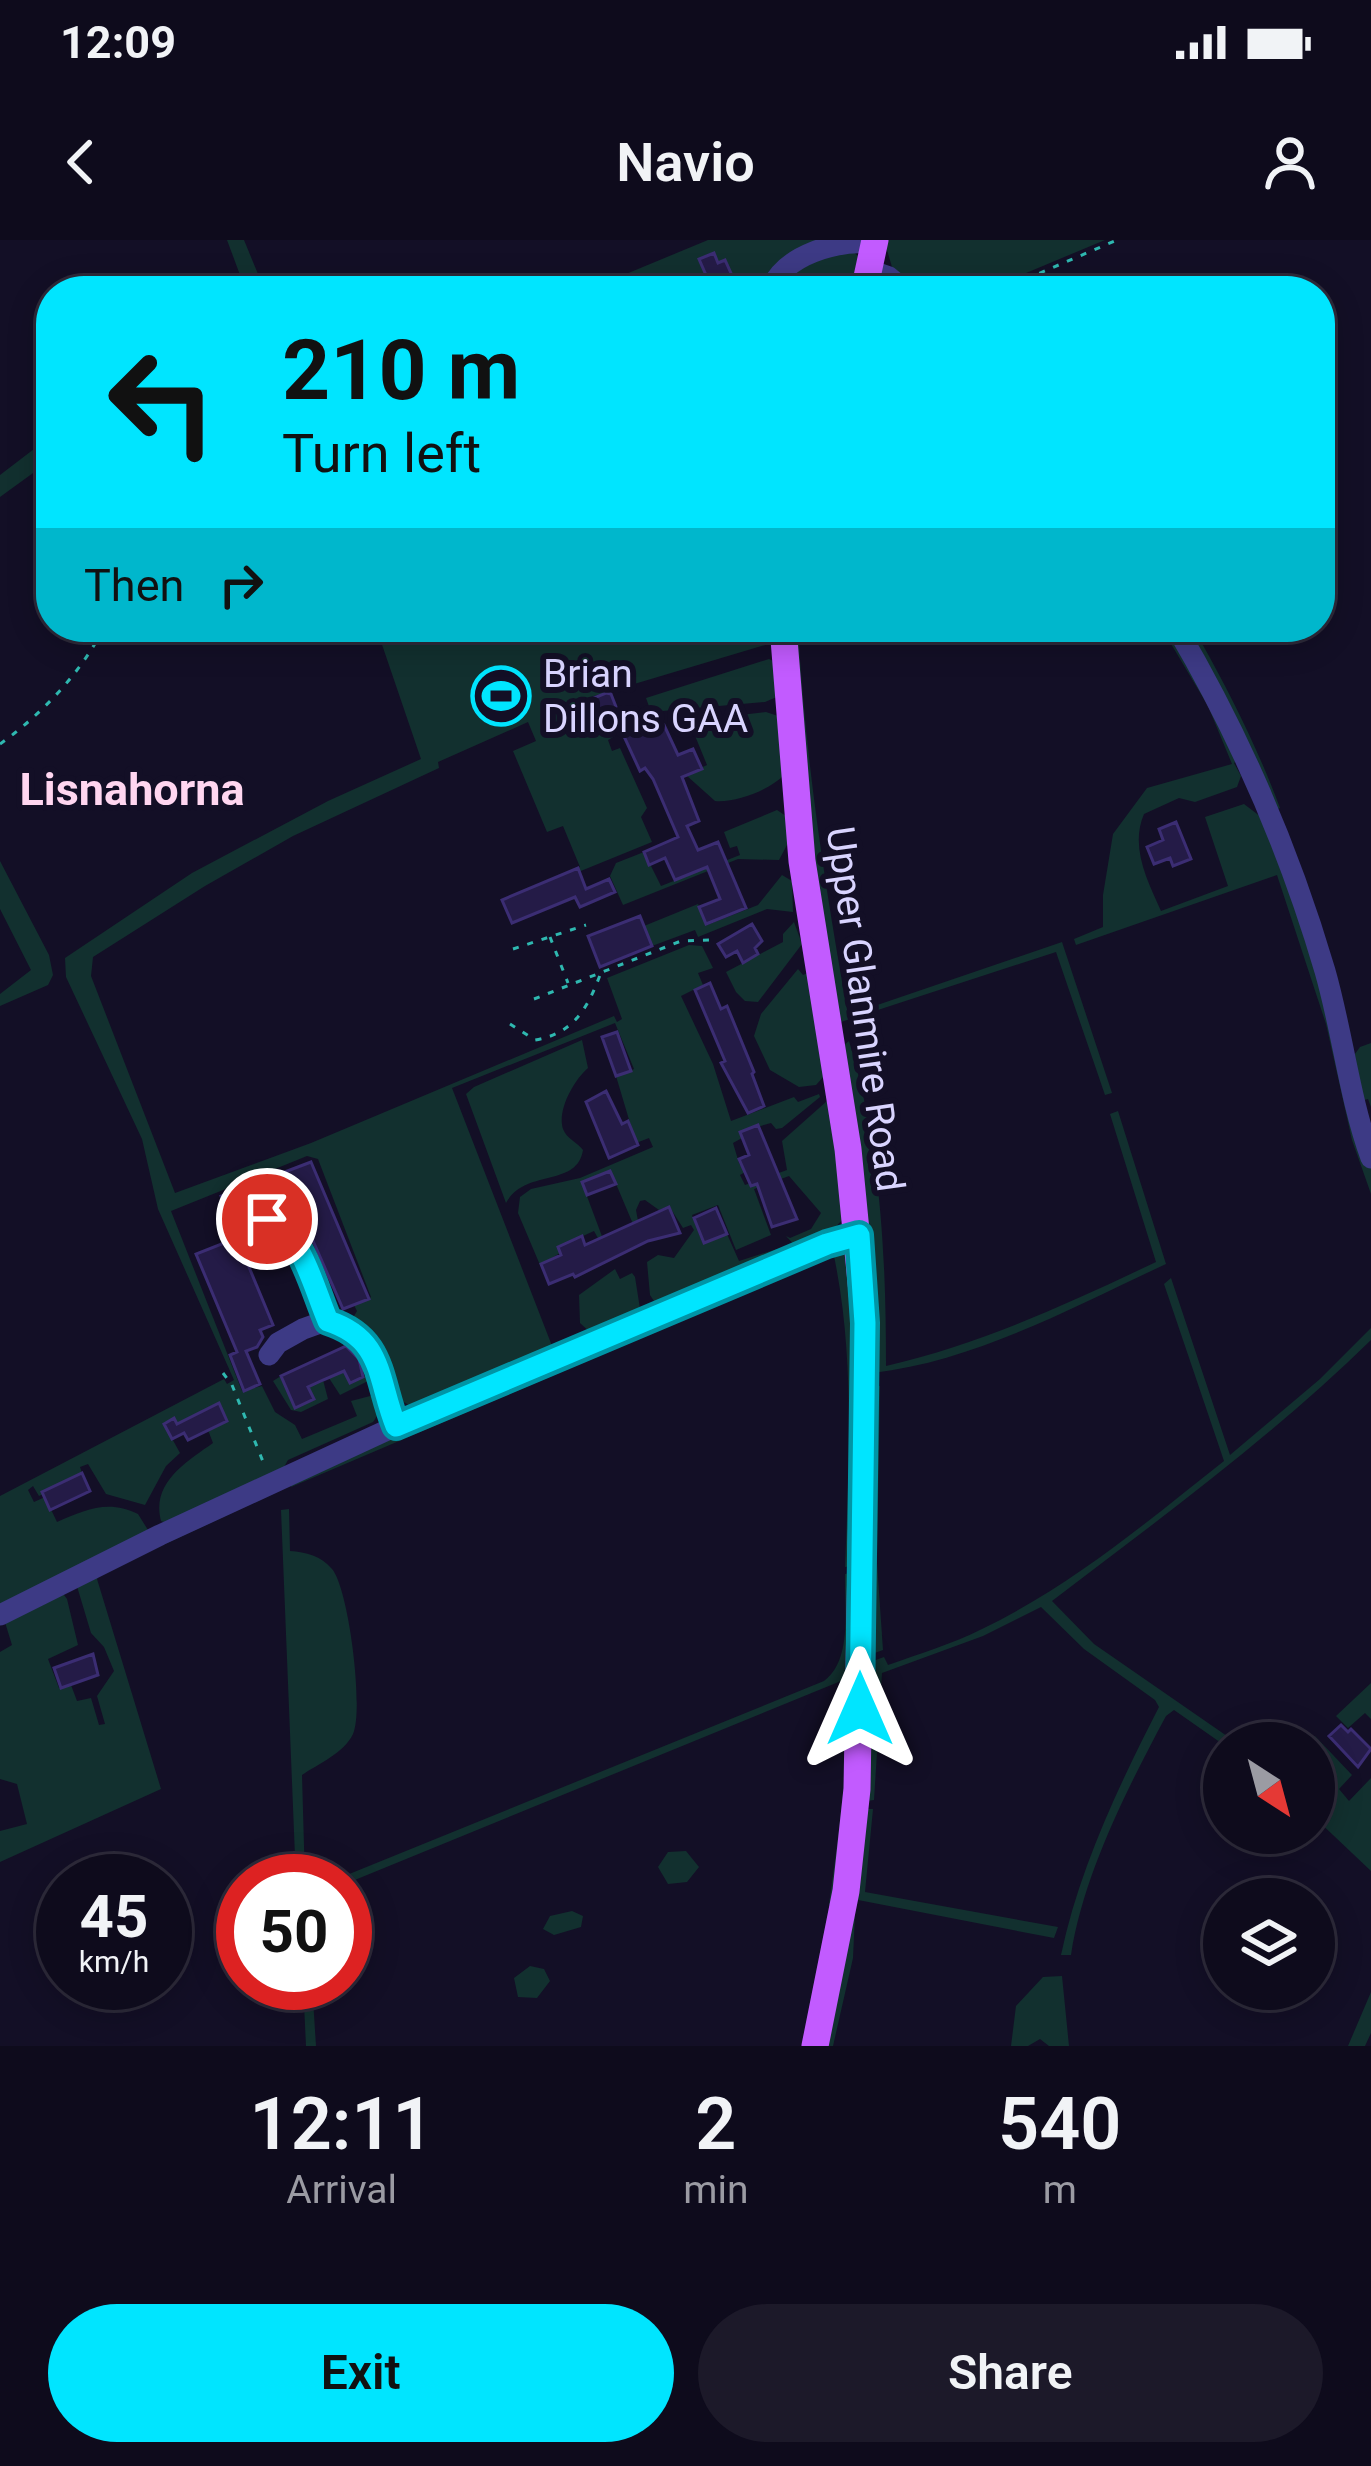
<!DOCTYPE html>
<style>
body{margin:0;font-family:Roboto,sans-serif;background:#1c1929;color:#f1f3f6;height:100vh;display:flex;flex-direction:column;font-size:45px;white-space:nowrap}
*{box-sizing:border-box;margin:0}
p{font-size:39px;color:#9b9ba3}
.icon{flex:none;width:66px;height:66px;fill:none;stroke:currentColor;stroke-width:2;stroke-linecap:round;stroke-linejoin:round}
.map{position:relative;height:1806px;overflow:hidden}
.sheet{display:flex;flex-direction:column;background:#0e0b1c;flex:1}
.sheet>*{flex:none}
.banner{position:absolute;left:36px;top:36px;width:1299px;height:366px;border-radius:48px;box-shadow:0 6px 30px #0003,0 0 0 3px #2e2b3b;background:#00e5ff;color:#111;overflow:hidden}
.needle{width:78px;rotate:144deg}
.fabs{position:absolute;left:1203px;top:1482px;display:grid;gap:24px}
.fabs a{display:grid;place-items:center;width:132px;height:132px;border-radius:50%;background:#0e0b1c;box-shadow:0 6px 30px #0003,0 0 0 3px #2e2b3b;font-size:60px}
.speed{position:absolute;left:36px;top:1614px;display:flex;gap:24px;font-size:60px;font-weight:700;text-align:center}
.speed>*{display:grid;place-content:center;width:156px;height:156px;border-radius:50%;background:#0e0b1c;box-shadow:0 6px 30px #0003,0 0 0 3px #2e2b3b;line-height:1}
.speed small{font-size:30px;font-weight:400}
.speed .limit{border:18px solid #d22;background:#fff;color:#111}
.pin{position:absolute;display:grid;place-items:center;width:102px;height:102px;color:#fff;margin:-51px;border:6px solid #fff;border-radius:50%;box-shadow:0 3px 12px #0007}
.me{position:absolute;width:132px;margin:-66px;rotate:0deg;stroke-linejoin:round;filter:drop-shadow(0 0 9px #0008)}
.turn{display:flex;align-items:center;gap:42px;height:252px;padding:0 48px;font-size:54px}
.turn .icon{width:156px;height:156px;stroke-width:2.5}
.turn b{display:block;font-size:84px;line-height:102px}
.then{display:flex;align-items:center;height:114px;padding:0 48px;background:#0003;gap:24px;font-size:45px}
.eta{display:flex;justify-content:space-evenly;align-items:center;height:204px;text-align:center}
.eta b{font-size:72px;font-weight:600;line-height:84px}
.button{display:flex;gap:24px;margin-top:auto;padding:24px 48px}
.button a{flex:1;height:138px;border-radius:72px;background:#00e5ff;color:#111;font-size:48px;font-weight:600;line-height:138px;text-align:center}
.button a+a{background:#1c1929;color:#f1f3f6}
.status{display:flex;justify-content:space-between;align-items:center;height:84px;padding:0 60px;background:#0e0b1c;direction:ltr}
.status svg{height:33px;fill:currentColor}
header{display:flex;justify-content:space-between;align-items:center;height:156px;padding:0 48px;background:#0e0b1c;font-size:54px;font-weight:600}
.map>svg:first-child{display:block}
.green{fill:#12302f}
.building{fill:#241b47;stroke:#3b2d73;stroke-width:3}
.lines{fill:none;stroke-linecap:round;stroke-linejoin:round}
.path{stroke:#2fb8b0;stroke-width:3;stroke-dasharray:6 9;stroke-linecap:butt}
.minor{stroke:#3d3a85;stroke-width:21}
.major{stroke:#c25bff;stroke-width:27}
.route-casing{stroke:#0095a6;stroke-width:30}
.route{stroke:#00e5ff;stroke-width:21}
.labels{text-anchor:middle;dominant-baseline:central;stroke-width:12;stroke-linejoin:round;paint-order:stroke}
.poi-label{font-size:39px;fill:#d9d4ff;stroke:#130f26;text-anchor:start}
.street-label{font-size:39px;fill:#d9d4ff;stroke:#130f26}
.quarter-label{font-size:45px;font-weight:bold;fill:#ffd6f0;stroke:#130f26}
</style>
<div class="status"><b>12:09</b><svg viewBox="0 0 49 12"><path d="M0 12V9h3v3zM5 12V6h3v6zM10 12V3h3v9zM15 12V0h3v12zM26 1h20v11H26zM47 4h2v5h-2z"/></svg></div>
<header><svg class="icon" aria-label="back" viewBox="0 0 24 24"><path d="M15 5l-7 7 7 7"/></svg>Navio<svg class="icon" aria-label="person" viewBox="0 0 24 24"><circle cx="12" cy="8" r="4"/><path d="M4 21q1-7 8-7t8 7"/></svg></header>
<div class="map">
<svg width="1371" height="1806" viewBox="0 0 1371 1806">
<rect width="100%" height="100%" fill="#130f26"/>
<!-- green -->
<path class="green" d="M227,0H244L265,51H242L243,43Z
M708,0H841L858,16L851,51H585Z
M884,0H1105L983,51H916L892,27Z
M51,196V220L0,257V235Z
M376,387H776L775,402L584,459L586,467L575,472L580,484L604,474L615,496L608,500L612,511L620,508L647,568L641,577L652,602L566,637L565,634L580,627L563,586L547,592L513,511L536,501L528,482L438,522L439,528L293,596L205,646L93,717L91,736L175,953L311,903L614,776L617,782L622,779L607,738L689,705L702,706L713,728L698,733L703,745L681,756L713,824L731,881L794,857L798,862L819,854L820,857L782,888L776,889L771,883L740,892L742,898L733,903L739,923L745,932L740,935L745,945L787,930L782,901L827,861L831,862L844,978L825,998L797,1008L786,996L790,998L811,989L821,973L789,936L754,949L771,995L736,1010L718,965L692,975L703,1004L727,994L739,1021L777,1009L776,1018L658,1067L650,1055L647,1022L658,1015L674,1018L694,990L691,985L683,988L669,966L659,970L645,960L640,961L636,970L638,981L633,984L611,932L582,943L603,999L599,1000L594,991L563,1005L565,1010L540,1025L518,973L520,957L531,949L580,938L653,907L649,898L636,903L616,836L634,829L615,783L452,848L554,1111L415,1169L391,1154C385,1121 383,1099 351,1081L357,1071L354,1065L371,1057L318,919L307,916L171,971L242,1151L262,1146L275,1172L295,1185L302,1199L357,1176L351,1161L374,1155C380,1167 381,1171 373,1182L288,1220L284,1227L166,1283L161,1281C151,1243 186,1222 213,1203L208,1190L227,1180L219,1164L177,1184L174,1179L164,1184L180,1213L166,1226L145,1265L106,1254L88,1224L80,1227L82,1233L43,1254L39,1256L33,1246L28,1250L34,1262L45,1257L57,1282C85,1270 108,1259 138,1274L148,1290L0,1366V1256L224,1139L227,1144L234,1140L158,969L142,899L66,737L65,718L192,633L328,561L421,519Z
M792,387H798C805,517 825,647 848,775L1062,702L1112,853L1105,855L1056,712L841,782L831,753L819,696Z
M1161,387H1171L1241,517L1234,523L1241,536L1237,547L1195,562L1179,558L1144,574C1130,607 1147,640 1161,671L1228,646L1205,577L1244,564L1265,580L1319,729L1371,927V954L1352,900L1326,784L1277,635L1076,705L1074,699L1103,687V655L1113,594L1147,548L1232,524L1208,466Z
M1200,400C1231,455 1258,509 1280,568L1270,572L1193,402Z
M769,419L777,423L779,456L765,462L651,472L646,458Z
M766,472L781,477L785,534C770,550 736,563 715,561L686,535L707,525L689,481Z
M777,570L786,576L788,603L779,620L738,619L623,665L610,636L616,623L644,612L661,646L740,615L737,606L730,608L724,592Z
M0,621L49,715L53,735L48,745L0,766V754L31,730L0,669Z
M782,635L792,641L793,672L767,669L698,697L695,690L652,706L644,686L698,664L707,685L758,665Z
M794,682L802,704L758,762L745,761L736,752L726,732L783,702V694Z
M798,729L803,735L810,732L825,835L816,845L799,847L770,830L754,796L761,774Z
M582,800L588,828C573,841 557,871 563,889C567,899 577,902 583,910C577,948 525,928 506,963L466,854L474,847Z
M849,801C881,907 886,1017 886,1126C982,1104 1067,1064 1156,1022L1110,874L1118,871L1166,1024C1073,1067 976,1121 873,1133L844,805Z
M1371,803V867L1368,859L1356,862L1352,818L1360,807Z
M833,1009L849,1016L853,1023V1326L845,1327C849,1224 855,1117 834,1016L291,1247L292,1238Z
M615,1029L620,1039L632,1033L635,1037L641,1075L592,1094L580,1083L579,1055Z
M1171,1038L1230,1215L1320,1139L1371,1088V1100C1273,1196 1161,1278 1052,1361L1094,1404L1237,1503L1224,1505L1174,1470L1166,1476C1128,1547 1083,1635 1071,1715H1061C1079,1629 1119,1545 1159,1467L1155,1460L1084,1409L1041,1367L983,1396L882,1433L874,1560L867,1561L873,1421L884,1417L888,1425C919,1414 952,1404 982,1389C1071,1346 1147,1282 1224,1221L1164,1044Z
M344,1092L364,1113L372,1139L340,1155L329,1138L340,1132V1123L350,1143L367,1135L353,1103L344,1107L341,1100Z
M281,1136L296,1168L313,1159L304,1138L308,1137L312,1145L323,1140L328,1159L301,1172L291,1170L273,1141Z
M876,1146H880L877,1323L883,1410L872,1414Z
M275,1249L273,1254L100,1334L97,1339L161,1549L0,1622V1591L27,1584L17,1544L0,1539V1412L12,1405L4,1379L61,1351L67,1359L78,1405L48,1419L59,1448L71,1445L77,1461L91,1458L99,1485L105,1484L97,1456L114,1431L104,1407L91,1393L76,1343Z
M289,1269L290,1311C306,1312 321,1316 332,1329C349,1349 364,1470 353,1494C344,1513 318,1524 302,1535L305,1641H296L281,1270Z
M851,1333L852,1471L836,1666L829,1665C835,1620 857,1477 841,1441L345,1644L332,1641L824,1441C853,1420 844,1367 845,1334Z
M1371,1443V1479L1365,1473L1348,1488L1336,1476Z
M1315,1496L1352,1535L1339,1549L1349,1561L1371,1538V1631L1314,1577V1503H1308Z
M866,1569H873L865,1652L1058,1687L1054,1698L853,1659Z
M686,1611L699,1627L687,1642L668,1644L658,1627L668,1612Z
M572,1671L583,1676L581,1687L554,1695L543,1689L550,1676Z
M855,1674L853,1718L833,1806H822Z
M530,1726L544,1729L550,1741L537,1758L518,1757L514,1738Z
M1062,1736L1069,1806H1049L1040,1799L1028,1806H1011L1016,1766L1043,1737Z
M303,1743H312L316,1806H306Z
M1371,1752V1793L1365,1806H1348Z"/>
<!-- building -->
<path class="building" d="M714,13L718,23L725,20L739,51H713L699,19Z
M606,453L611,454L620,477L635,471L642,488L657,482L659,487L664,485L678,515L693,509L702,529L682,537L699,581L687,586L698,610L718,602L746,668L706,684L699,667L720,659L707,627L675,640L665,618L649,625L644,612L678,597L653,539L645,528L640,531L616,479L607,483L604,474L579,484L575,472L586,467L584,462Z
M1176,582L1191,619L1173,626L1170,618L1154,624L1147,607L1163,600L1159,589Z
M578,628L586,649L609,639L615,652L580,667L575,657L512,683L502,660Z
M640,676L652,706L600,727L588,696Z
M752,684L762,701L755,708L758,714L743,723L737,711L726,717L718,704Z
M710,743L721,769L727,766L754,832L752,834L764,866L748,873L721,823L725,821L695,750Z
M617,792L631,831L616,836L602,797Z
M606,851L622,884L628,881L638,905L609,918L586,862Z
M758,885L797,979L772,987L757,944L751,946L739,919L749,915L740,892Z
M311,922L369,1059L343,1069L295,960L282,966L280,962L262,964L229,975L221,956Z
M610,931L616,944L587,955L582,942Z
M669,967L680,993L648,1001L575,1037L573,1034L549,1044L541,1024L561,1015L558,1007L582,996L585,1005Z
M716,968L727,994L704,1003L694,978Z
M224,1003H239L273,1085L260,1090L263,1097L257,1107L246,1111L260,1144L244,1151L230,1115L237,1112L196,1014Z
M346,1106L359,1119L363,1137L350,1143L344,1131L323,1140L308,1147L314,1159L295,1168L281,1136Z
M219,1163L227,1181L188,1200L184,1193L172,1199L164,1184L174,1178L177,1184Z
M82,1233L90,1251L50,1270L42,1252Z
M93,1414L98,1435L61,1448L54,1428Z
M1341,1485L1348,1492L1351,1489L1371,1509L1358,1527L1329,1496Z"/>
<g class="lines">
<!-- path -->
<path class="path" d="M998,51L1117,0
M0,504C41,475 82,432 104,387
M550,697L568,743
M513,709L586,685
M534,759L681,701L710,700
M510,784L535,800C573,794 588,768 600,735
M223,1133L232,1145L264,1224"/>
<!-- minor -->
<path class="minor" d="M869,30L889,37L906,51
M770,51C784,14 837,0 874,3
M1176,387C1239,494 1290,612 1325,731C1343,794 1349,857 1371,918
M231,990C242,987 258,978 269,979C294,982 319,1059 328,1080
M269,1115L278,1103L303,1089L328,1080L347,1087L373,1111L382,1151L396,1186
M0,1375L160,1295L396,1186L827,1004L859,995"/>
<!-- major -->
<path class="major" d="M864,51L875,0
M783,387L802,621L848,909L865,1083L857,1549L846,1651L815,1806"/>
</g>
<g class="lines">
<!-- route casing -->
<g class="route-casing">
<path id="route" d="M267,979C301,991 314,1049 328,1081C384,1099 377,1139 396,1186L827,1004L859,995L865,1083L860,1469"/>
</g>
<!-- route -->
<use href="#route" class="route"/>
</g>
<!-- icons -->
<defs>
<g id="stadium-ring" transform="scale(3)"><circle r="9.5" fill="#130f26" stroke="#00e5ff" stroke-width="1.5"/><path d="M0-5a6.5 5 0 1 0 0 10a6.5 5 0 1 0 0-10ZM-3.5-1.8h7v3.6h-7Z" fill="#00e5ff"/></g>
</defs>
<g fill-rule="evenodd">
<use href="#stadium-ring" x="501" y="456"/>
</g>
<g class="labels">
<!-- poi labels -->
<g class="poi-label">
<text x="543" y="434">Brian<tspan x="543" dy="45">Dillons GAA</tspan></text>
</g>
<!-- street labels -->
<g class="street-label">
<text transform="translate(865 769) rotate(82)">Upper Glanmire Road</text>
</g>
<!-- quarter labels -->
<g class="quarter-label">
<text x="132" y="549">Lisnahorna</text>
</g>
</g>
</svg>
<div class="fabs">
<a><svg class="needle" viewBox="-14 -14 28 28"><path d="M0-13l5 13h-10z" fill="#e53935"/><path d="M0 13l5-13h-10z" fill="#9b9ba3"/></svg></a>
<a><svg class="icon" aria-label="layers" viewBox="0 0 24 24"><path d="M12 4l9 5-9 5-9-5zM3 14l9 5 9-5"/></svg></a>
</div>
<div class="speed"><div>45<small>km/h</small></div><div class="limit">50</div></div>
<div class="pin" style="left:267px;top:979px;background:#d93025"><svg class="icon" aria-label="arrive" viewBox="0 0 24 24"><path d="M6 21V4h12l-3 4 3 4H6"/></svg></div>
<svg class="me" style="left:860px;top:1469px" viewBox="-20 -20 40 40"><path d="M0-17L14 15 0 8-14 15z" fill="#00e5ff" stroke="#fff" stroke-width="4"/></svg>
<div class="banner">
<div class="turn"><svg class="icon" aria-label="left" viewBox="0 0 24 24"><path d="M17 20v-9H6M10 6l-5 5 5 5"/></svg><div><b>210 m</b>Turn left</div></div>
<div class="then">Then<svg class="icon" aria-label="right" viewBox="0 0 24 24"><path d="M7 20v-9h11M14 6l5 5-5 5"/></svg></div>
</div>
</div>
<section class="sheet">
<div class="eta">
<div><b>12:11</b><p>Arrival</p></div>
<div><b>2</b><p>min</p></div>
<div><b>540</b><p>m</p></div>
</div>
<div class="button"><a>Exit</a><a>Share</a></div>
</section>
